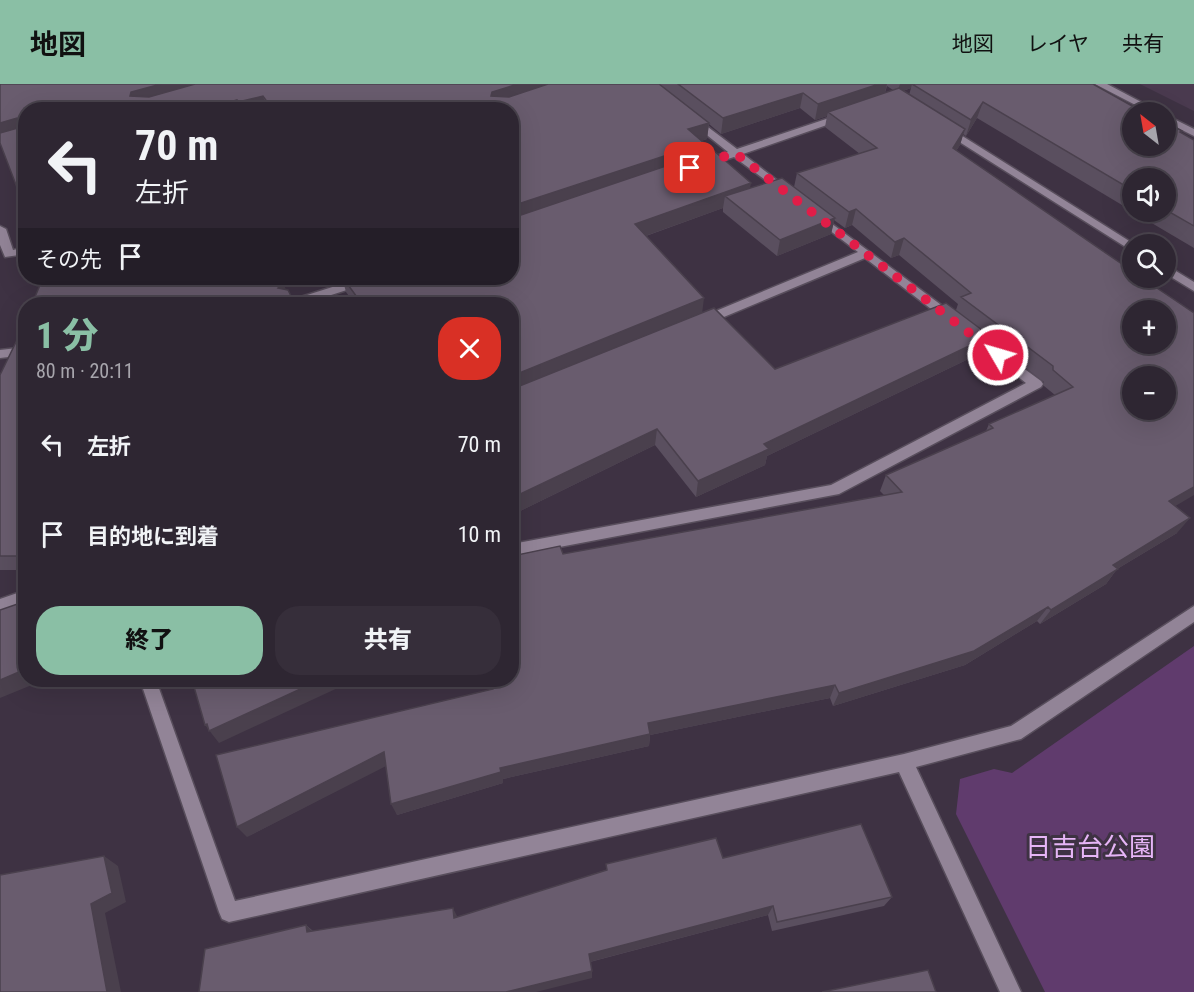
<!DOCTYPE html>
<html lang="ja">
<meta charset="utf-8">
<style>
body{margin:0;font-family:"Roboto Condensed","Noto Sans JP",sans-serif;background:#362e3a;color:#f1f3f6;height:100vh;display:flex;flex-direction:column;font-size:22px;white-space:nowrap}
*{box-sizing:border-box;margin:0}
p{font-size:20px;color:#a7a5ac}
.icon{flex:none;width:33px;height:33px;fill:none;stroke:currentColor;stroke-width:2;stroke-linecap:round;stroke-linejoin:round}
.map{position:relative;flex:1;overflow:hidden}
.drawer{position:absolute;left:18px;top:213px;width:501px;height:390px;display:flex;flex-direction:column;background:#2e2632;border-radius:24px;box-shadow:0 6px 24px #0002,0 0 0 2px #49434d}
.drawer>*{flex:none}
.hud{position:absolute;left:18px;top:18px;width:501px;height:183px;border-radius:24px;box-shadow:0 6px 24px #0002,0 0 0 2px #49434d;background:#2e2632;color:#f1f3f6;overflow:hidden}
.needle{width:39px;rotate:329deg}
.buttons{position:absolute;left:1122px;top:18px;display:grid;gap:12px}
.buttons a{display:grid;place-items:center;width:54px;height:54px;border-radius:50%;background:#2e2632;box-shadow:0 6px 24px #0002,0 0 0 2px #49434d;font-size:30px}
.pin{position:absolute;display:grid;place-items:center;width:51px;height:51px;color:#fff;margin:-26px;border-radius:12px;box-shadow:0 3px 9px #0006}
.me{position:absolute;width:66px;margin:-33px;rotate:308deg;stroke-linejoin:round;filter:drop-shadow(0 0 4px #0008)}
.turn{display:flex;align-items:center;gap:21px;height:126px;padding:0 18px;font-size:27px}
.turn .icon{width:78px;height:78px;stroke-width:2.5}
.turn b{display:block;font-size:42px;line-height:51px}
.then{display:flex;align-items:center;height:57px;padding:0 18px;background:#0003;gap:12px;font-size:22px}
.round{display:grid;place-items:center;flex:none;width:63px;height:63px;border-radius:24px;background:#362e3a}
.headline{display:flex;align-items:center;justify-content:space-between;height:102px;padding:0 18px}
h1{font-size:36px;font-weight:800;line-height:45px;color:#8abfa5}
.primary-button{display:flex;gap:12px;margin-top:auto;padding:12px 18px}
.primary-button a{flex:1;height:69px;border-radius:24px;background:#8abfa5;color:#111;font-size:24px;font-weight:800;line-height:69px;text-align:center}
.primary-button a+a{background:#362e3a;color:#f1f3f6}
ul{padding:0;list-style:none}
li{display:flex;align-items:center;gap:18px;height:90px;padding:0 18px}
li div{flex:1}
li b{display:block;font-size:22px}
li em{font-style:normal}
header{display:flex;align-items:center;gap:36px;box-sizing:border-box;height:84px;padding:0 30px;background:#8abfa5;color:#111}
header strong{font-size:28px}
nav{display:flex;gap:33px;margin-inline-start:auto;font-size:21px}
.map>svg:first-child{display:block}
.built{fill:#4a3a4f}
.green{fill:#603b6d}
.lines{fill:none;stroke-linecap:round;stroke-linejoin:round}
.minor-casing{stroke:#584e5c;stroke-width:3}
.minor{fill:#928497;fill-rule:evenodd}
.wall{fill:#5a4f5f;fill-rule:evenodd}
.shaded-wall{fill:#4a404d}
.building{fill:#695c6e;stroke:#4a404d;stroke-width:1.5;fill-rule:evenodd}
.route{stroke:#e11d48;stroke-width:10;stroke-dasharray:0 18}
.labels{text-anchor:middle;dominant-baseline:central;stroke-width:6;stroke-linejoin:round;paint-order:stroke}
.near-park-label{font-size:26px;fill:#e6b5f7;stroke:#3e3243}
</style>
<header>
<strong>地図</strong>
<nav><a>地図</a><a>レイヤ</a><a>共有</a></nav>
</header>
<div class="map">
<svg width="1194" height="908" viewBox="0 0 1194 908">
<rect width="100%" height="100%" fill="#3e3243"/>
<!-- built -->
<path class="built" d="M1140,0H1194V27Z"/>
<!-- green -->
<path class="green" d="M1194,562V908H1045L956,730L960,695L994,685L1012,689Z"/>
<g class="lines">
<!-- minor casing -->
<g class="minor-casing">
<path id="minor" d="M1095,0H1107L1160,28H1149Z
M844,29L849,32L847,34L743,70L791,107V111L787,112L734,73L706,82H698V78L728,68L688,36L696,34L737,65Z
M1166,31L1194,45V52L1166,38Z
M942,43H948L1134,160L1132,167L942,47Z
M816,128L956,232V238H948L865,174L707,240H699V234L858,168L812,133L811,131Z
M0,142L6,145L13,166L26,163V170L5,173L0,161Z
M1166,181L1194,198V207L1166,190Z
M361,194H377L375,197L303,220H286L288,217Z
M971,246L1041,297L1043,300L1041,303L839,410L512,472V460L831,401L1026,299L967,253L965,250Z
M26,263V271L0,274V266Z
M26,506V519L0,529V515Z
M1194,522V538L1021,655L916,683L1021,908H1000L899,688L229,838L222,835L219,828L140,596H156L235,817L904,670L1011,642Z"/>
</g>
<!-- minor -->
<use href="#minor" class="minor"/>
</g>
<!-- wall -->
<path class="wall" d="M0,0H1093L1139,26L1182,47L1181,49L1194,56V164L1133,128H1166V94H1132V127L977,34L966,52L963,50L960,61L956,67L1175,422L1177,449L1117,485L1106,500L1040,540L1037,537L965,581L833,622L830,614L650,651L649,662L503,695V699L397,731L386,681L247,753L493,605L563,470L884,411L880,407L886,391L986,347L989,340L1055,311L1044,302V298L988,255L983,268L767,372L765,381L696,413L655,361L512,431V220H355L346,208L343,197L339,198L336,194H512V26H26V127ZM887,2L893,6L885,9ZM911,4L909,11L903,7ZM800,24L815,36L827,32L825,43L860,70L797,89L794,103L750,104L702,70L704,59L701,57L707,55L709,40L721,50ZM723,124V128L777,172L831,150L834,136L845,144L852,141L891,174L899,171L958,220L956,226L775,285L703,229L646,152Z
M26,236V486H0V291L17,256Z
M723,774L892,813L884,822L772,847L768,831L590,878L592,894L199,908L306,841L313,847L457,833L606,786V780Z"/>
<!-- shaded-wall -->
<path class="shaded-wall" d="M161,0H223L137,24L130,12L131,8Z
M518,0H567L493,26L491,12L492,8Z
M879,0H887L884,12L828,28L827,32L815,36L818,20Z
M900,0H912L911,4L897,9Z
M803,9L800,24L721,50L723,34Z
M263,12L267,26H241L238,18Z
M237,16L240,26H203Z
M983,18L977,34L966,52L971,36Z
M17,34L25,50L0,53V39Z
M709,39L707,55L687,61L688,45Z
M965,45L960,61L947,80L953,64Z
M704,59L702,74L512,139V122Z
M751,99L748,115L725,112L723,124L634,156L635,140Z
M856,125L852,141L845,144L849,128Z
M835,134L831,150L777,172L780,156Z
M904,154L899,171L891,174L895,158Z
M338,194H342L343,197L339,198Z
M283,198L289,214L278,204Z
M704,214L702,230L512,309V292Z
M990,252L983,268L767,372L765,381L696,413L698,397L764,360Z
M657,345L655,361L512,431V414Z
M1194,403V411L1157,433L1169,417Z
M1190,434L1177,449L1117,485L1106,500L1040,540L1051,526L1113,481Z
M26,463V476L21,472Z
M1048,523L1037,537L965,581L833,622L839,609Z
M26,585V596H44L0,614V596Z
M320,596H355L219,659L205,641Z
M835,601L830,614L650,651L649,662L503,695V699L397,731L391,720L500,684L648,639Z
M384,668L390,680L247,753L237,743Z
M104,772L118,782L126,818L105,829L121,908H107L91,820Z
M773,822L768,831L589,878V870Z
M453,824L457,832L458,842L454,834Z
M306,841L315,850L307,848Z
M592,887V894L536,908H506Z"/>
<!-- building -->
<path class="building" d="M0,0H161L131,8L130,12L149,13L195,0H518L492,8L491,12L509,13L548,0H659L709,39L688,45L704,59L512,122V26H273L263,12L238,18L237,16L203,26H26V127L0,59V49L18,44L20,36L17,34L0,39Z
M678,0H879L818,20L803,9L723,34Z
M912,0H1093L1139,26L1142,25L1149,28H1132V62H1166V38L1182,47L1180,48L1194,56V142L1166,126V94H1132V106L983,18L971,36Z
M899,4L965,45L953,64L1132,187V194H1142L1194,229V403L1169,417L1190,434L1113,481L1118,485L1051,526L1048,523L974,567L839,609L835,601L648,639L650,650L500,684L501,688L391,720L384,668L237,743L216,671L493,605L491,596H512V472L560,462L563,470L902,408L886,391L993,344L989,340L1073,303L1053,286V282L961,213L971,209L904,154L895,158L856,125L849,128L797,89L877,64L828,28ZM1132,226H1166V260H1132ZM1132,292H1166V326H1132Z
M713,66L751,99L635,140L704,214L512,292V220H362L343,194H512V134Z
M782,94L835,134L780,156L725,112Z
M43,194H281L283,198L278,204L288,206L295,220H32Z
M946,219L990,252L764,360L769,365L698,397L657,345L512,414V305L714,224L775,285Z
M26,236V463L21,472H0V291L17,256Z
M26,517V585L0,596V526Z
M192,596H320L209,647L207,640L205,641Z
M861,740L892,813L777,838L773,822L589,870L592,887L506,908H199L205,865L306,841L307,848L453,824L454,834L607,786L606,780L716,754L723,774Z
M104,772L112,809L91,820L107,908H0V791Z
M928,886L936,908H822Z"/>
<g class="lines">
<!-- route -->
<path class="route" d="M690,84L735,69L998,271"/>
</g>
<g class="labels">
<!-- near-park labels -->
<g class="near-park-label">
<text x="1090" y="763">日吉台公園</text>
</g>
</g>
</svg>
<div class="buttons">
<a><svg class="needle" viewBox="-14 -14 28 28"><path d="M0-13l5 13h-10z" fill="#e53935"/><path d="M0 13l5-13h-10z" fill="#a7a5ac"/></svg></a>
<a><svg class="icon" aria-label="sound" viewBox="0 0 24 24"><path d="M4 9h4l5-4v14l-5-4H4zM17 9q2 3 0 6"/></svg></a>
<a><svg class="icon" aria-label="search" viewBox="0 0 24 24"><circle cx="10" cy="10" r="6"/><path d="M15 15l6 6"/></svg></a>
<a>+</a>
<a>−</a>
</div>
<div class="pin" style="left:690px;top:84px;background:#d93025"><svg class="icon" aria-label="arrive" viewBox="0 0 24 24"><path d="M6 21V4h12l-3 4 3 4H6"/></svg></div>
<svg class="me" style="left:998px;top:271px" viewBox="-20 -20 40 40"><circle r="17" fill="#e11d48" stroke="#fff" stroke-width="3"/><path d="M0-11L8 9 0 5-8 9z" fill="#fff"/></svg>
<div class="hud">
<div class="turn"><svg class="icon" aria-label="left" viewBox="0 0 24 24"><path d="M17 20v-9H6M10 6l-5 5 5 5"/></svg><div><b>70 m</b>左折</div></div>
<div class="then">その先<svg class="icon" aria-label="arrive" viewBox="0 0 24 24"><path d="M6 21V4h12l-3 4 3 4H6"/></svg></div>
</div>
<section class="drawer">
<div class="headline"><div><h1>1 分</h1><p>80 m · 20:11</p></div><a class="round" style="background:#d93025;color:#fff"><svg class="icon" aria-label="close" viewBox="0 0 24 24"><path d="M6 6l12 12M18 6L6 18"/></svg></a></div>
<ul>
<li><svg class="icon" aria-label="left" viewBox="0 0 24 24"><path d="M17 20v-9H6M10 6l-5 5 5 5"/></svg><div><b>左折</b></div><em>70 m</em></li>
<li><svg class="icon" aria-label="arrive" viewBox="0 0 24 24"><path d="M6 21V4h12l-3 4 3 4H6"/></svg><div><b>目的地に到着</b></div><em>10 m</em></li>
</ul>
<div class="primary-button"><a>終了</a><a>共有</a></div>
</section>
</div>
